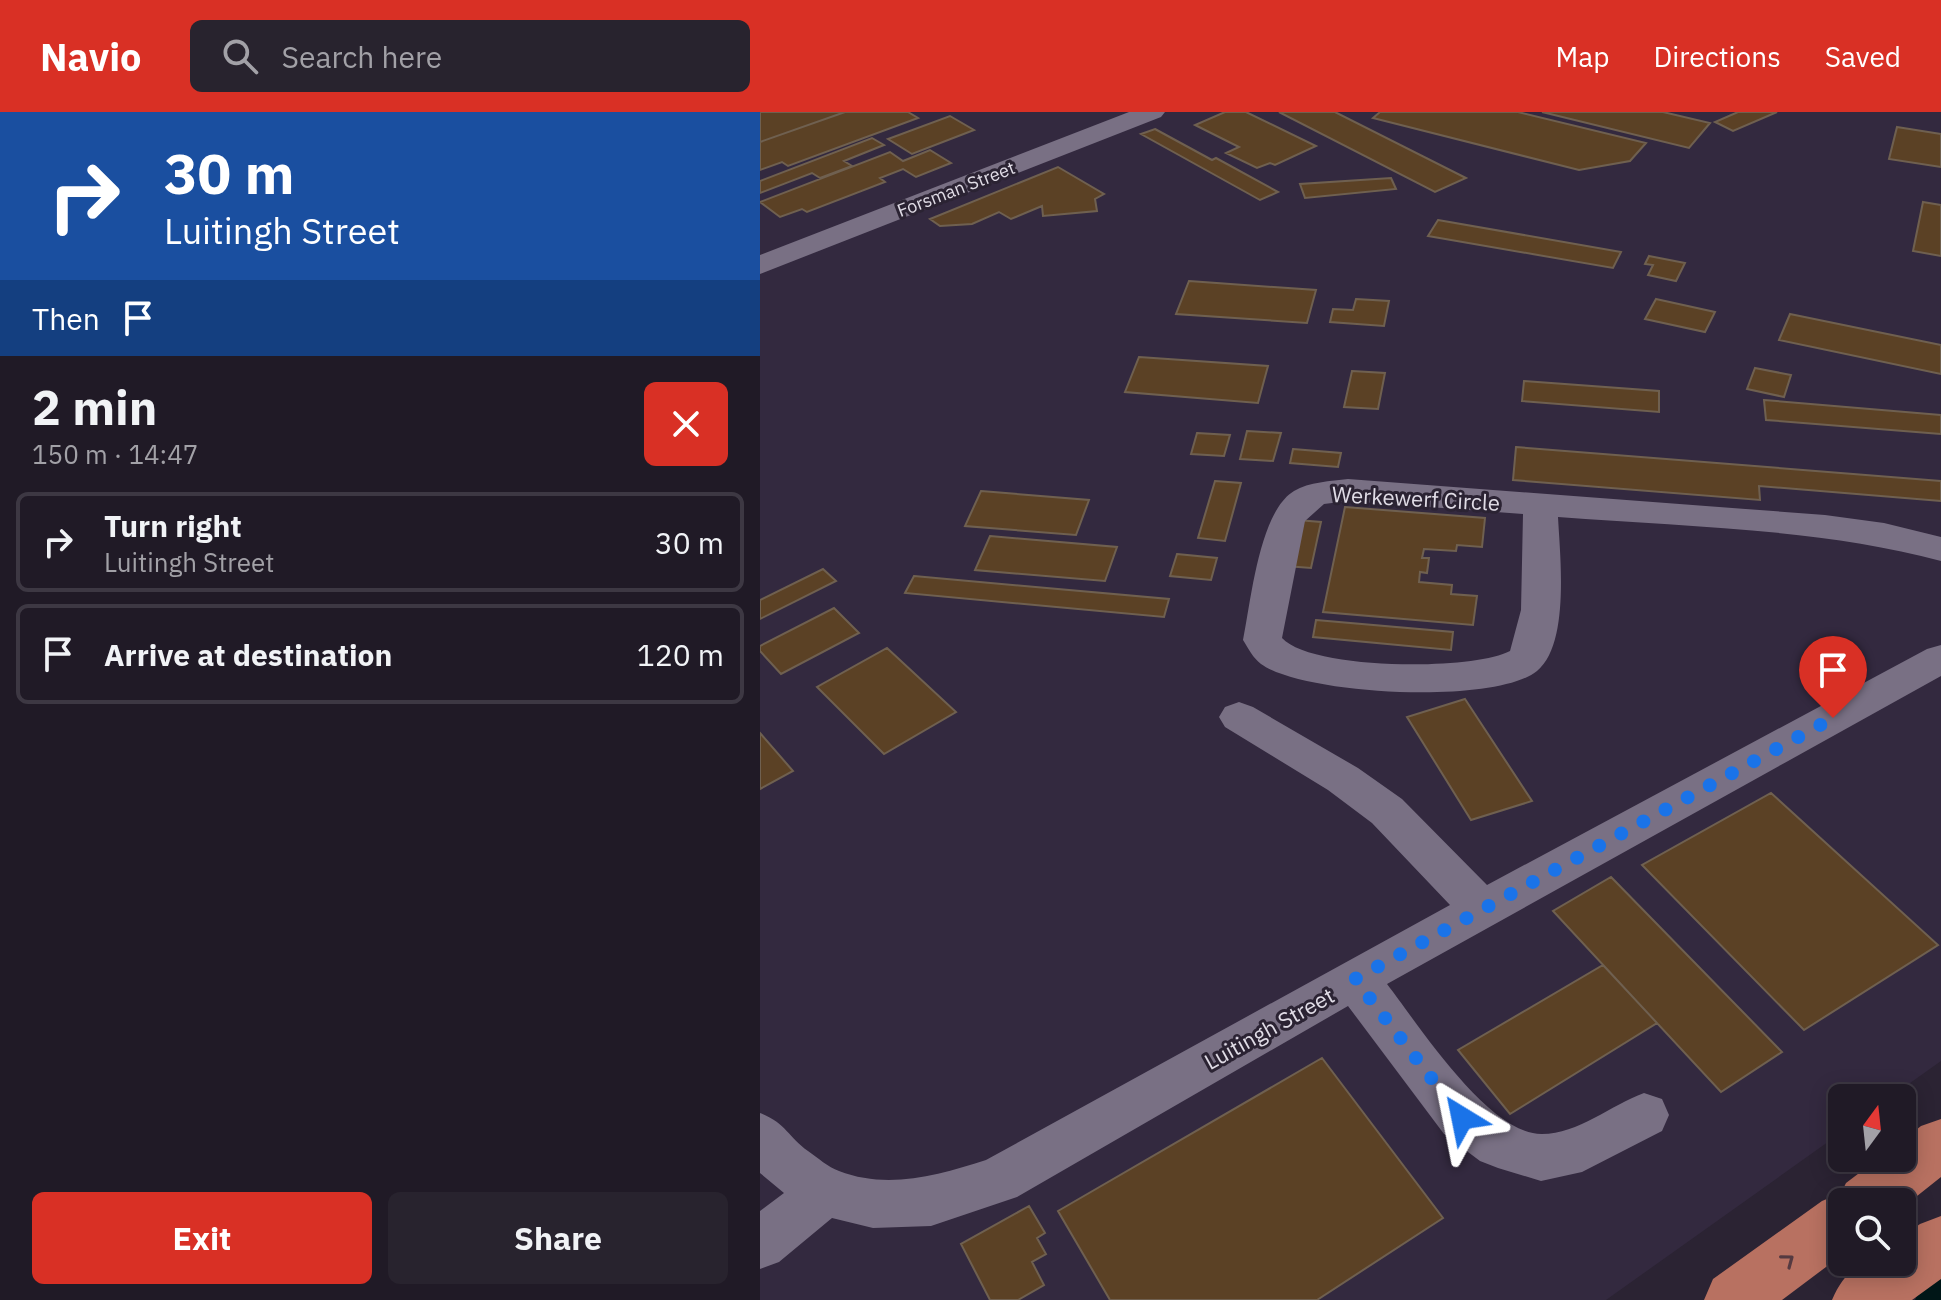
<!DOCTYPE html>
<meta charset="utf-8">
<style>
body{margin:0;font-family:"IBM Plex Sans",sans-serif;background:#28232e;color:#f1f3f6;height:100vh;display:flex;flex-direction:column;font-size:30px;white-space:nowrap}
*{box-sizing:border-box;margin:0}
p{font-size:26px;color:#a2a1a7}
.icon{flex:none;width:44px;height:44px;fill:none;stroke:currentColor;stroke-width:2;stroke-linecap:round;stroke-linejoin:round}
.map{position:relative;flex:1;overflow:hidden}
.panel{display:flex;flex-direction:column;background:#201a26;width:760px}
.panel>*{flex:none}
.guide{background:#1a4fa0;color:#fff;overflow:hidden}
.needle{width:52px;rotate:15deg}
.controls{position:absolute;left:1068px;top:972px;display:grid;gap:16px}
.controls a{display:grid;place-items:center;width:88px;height:88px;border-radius:12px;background:#201a26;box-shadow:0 4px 20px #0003,0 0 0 2px #3d3843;font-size:40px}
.pin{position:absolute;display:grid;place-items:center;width:68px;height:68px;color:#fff;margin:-82px -34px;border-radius:50% 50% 50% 0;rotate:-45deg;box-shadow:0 0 8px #0007}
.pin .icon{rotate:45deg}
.me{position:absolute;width:88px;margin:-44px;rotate:325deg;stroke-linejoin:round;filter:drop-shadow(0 0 6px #0008)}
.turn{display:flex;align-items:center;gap:28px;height:168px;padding:0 32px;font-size:36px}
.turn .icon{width:104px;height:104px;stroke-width:2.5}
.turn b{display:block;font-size:56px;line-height:68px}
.then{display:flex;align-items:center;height:76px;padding:0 32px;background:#0003;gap:16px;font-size:30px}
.round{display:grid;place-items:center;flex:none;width:84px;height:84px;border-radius:12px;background:#28232e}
.overview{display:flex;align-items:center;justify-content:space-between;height:136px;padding:0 32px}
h1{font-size:48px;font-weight:800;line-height:60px}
.button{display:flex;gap:16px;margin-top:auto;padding:16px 32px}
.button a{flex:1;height:92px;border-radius:12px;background:#d93025;color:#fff;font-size:32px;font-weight:800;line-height:92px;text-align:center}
.button a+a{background:#28232e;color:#f1f3f6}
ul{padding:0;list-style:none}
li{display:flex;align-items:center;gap:24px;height:100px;margin:0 16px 12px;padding:0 16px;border:4px solid #3d3843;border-radius:12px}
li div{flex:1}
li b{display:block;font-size:30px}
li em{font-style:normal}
header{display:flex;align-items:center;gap:48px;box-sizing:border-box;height:112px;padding:0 40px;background:#d93025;color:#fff}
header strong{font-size:38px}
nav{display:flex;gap:44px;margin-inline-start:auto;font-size:28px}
.search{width:560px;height:72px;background:#28232e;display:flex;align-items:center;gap:20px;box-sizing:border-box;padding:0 28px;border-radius:12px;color:#a2a1a7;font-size:30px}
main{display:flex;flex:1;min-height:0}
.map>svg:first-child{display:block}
.built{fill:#33293f}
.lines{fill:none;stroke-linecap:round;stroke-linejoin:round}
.canal{fill:#001617;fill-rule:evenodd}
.building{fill:#5b4125;stroke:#6f6050;stroke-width:2}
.minor{fill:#797084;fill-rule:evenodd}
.highway{fill:#b87161;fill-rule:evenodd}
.oneway{stroke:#553a41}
.route{stroke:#1a73e8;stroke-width:14;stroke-dasharray:0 25.2}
.labels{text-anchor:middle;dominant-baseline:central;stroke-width:6;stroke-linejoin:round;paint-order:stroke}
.far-street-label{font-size:18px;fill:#e0dce6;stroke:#2b2333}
.street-label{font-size:22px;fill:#e0dce6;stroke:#2b2333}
</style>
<header>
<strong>Navio</strong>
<div class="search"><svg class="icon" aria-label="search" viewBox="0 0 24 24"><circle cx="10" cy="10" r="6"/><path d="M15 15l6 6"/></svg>Search here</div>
<nav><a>Map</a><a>Directions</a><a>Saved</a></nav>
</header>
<main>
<section class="panel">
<div class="guide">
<div class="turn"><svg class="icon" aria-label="right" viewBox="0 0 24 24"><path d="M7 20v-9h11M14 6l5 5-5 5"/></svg><div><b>30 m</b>Luitingh Street</div></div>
<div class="then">Then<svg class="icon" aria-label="arrive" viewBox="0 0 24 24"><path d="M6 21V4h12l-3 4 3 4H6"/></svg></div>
</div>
<div class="overview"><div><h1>2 min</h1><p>150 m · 14:47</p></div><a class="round" style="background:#d93025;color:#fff"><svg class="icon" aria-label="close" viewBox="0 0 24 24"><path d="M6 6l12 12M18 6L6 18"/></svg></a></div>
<ul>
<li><svg class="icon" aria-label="right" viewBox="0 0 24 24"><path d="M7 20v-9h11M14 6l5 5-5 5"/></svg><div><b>Turn right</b><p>Luitingh Street</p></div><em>30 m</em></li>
<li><svg class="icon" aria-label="arrive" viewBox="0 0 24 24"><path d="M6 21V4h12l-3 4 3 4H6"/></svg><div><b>Arrive at destination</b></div><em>120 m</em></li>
</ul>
<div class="button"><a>Exit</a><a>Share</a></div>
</section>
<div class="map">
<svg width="1181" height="1188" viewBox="0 0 1181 1188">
<rect width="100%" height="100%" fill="#2b2333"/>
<!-- built -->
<path class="built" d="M0,0H1181V949L1129,986H1082V1020L846,1188H0Z"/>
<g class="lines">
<!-- canal -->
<path class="canal" d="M1181,1163V1188H1155L1162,1172Z"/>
</g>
<!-- building -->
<path class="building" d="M0,0H85L0,30Z
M85,0H148L158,6L28,54L22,50L0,58V30Z
M465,0H486L556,34L515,53L510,51L497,56L466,41L479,35L435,13Z
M519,0H575L706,66L675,80Z
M620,0H758L886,31L870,49L819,58L613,6Z
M782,0H903L950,11L929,36Z
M978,0H1017L973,19L955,10Z
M190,4L214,18L152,42L128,27Z
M1137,15L1181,22V55L1129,47Z
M395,17L452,48L456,46L518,80L500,88L381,22Z
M112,26L124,33L84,49L92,54L60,66L52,61L0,81V69Z
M170,38L191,51L156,65L143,57L120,66L125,70L47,100L42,97L20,105L0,90L130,40L143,49Z
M298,55L344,82L335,87L337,99L283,104L282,94L251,107L239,100L212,112L180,114L170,107Z
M631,66L636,77L545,86L540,72Z
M1163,90L1181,93V144L1153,139Z
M678,108L861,140L853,156L668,124Z
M889,144L925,151L916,169L888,163L893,153L885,152Z
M429,169L556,178L547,211L416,202Z
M596,187L629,189L624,214L570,210L573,197L593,198Z
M896,187L955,200L945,220L885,207Z
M1030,202L1181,233V262L1019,228Z
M379,245L508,254L498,291L365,280Z
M995,256L1031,263L1024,285L987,277Z
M592,259L625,261L618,297L584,295Z
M764,269L899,279V300L762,289Z
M1004,288L1181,303V322L1006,308Z
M487,319L521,321L513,349L480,347Z
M437,321L470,323L464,344L431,342Z
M756,335L1181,369V389L999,374L1000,388L753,368Z
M533,337L581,341L578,355L530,351Z
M455,369L481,371L465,429L438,426Z
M221,379L329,388L316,423L205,414Z
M585,395L725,406L722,435L697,433L696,439L664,437L662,446H669L667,461L660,460L659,470L692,473L691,482L717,484L713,513L563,500Z
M537,408L561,410L551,456L526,454Z
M230,424L357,435L345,469L215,458Z
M417,442L457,446L451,468L410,464Z
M63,457L76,469L0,507V488Z
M154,464L409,487L404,505L145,481Z
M74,496L99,521L21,562L0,539V534Z
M556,508L693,520L691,538L553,525Z
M127,536L196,600L124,642L57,575Z
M705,587L772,689L711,708L647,605Z
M0,621L33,659L0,677Z
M1011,681L1178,833L1044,918L882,753Z
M851,765L1022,940L961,980L793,799Z
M843,853L897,911L750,1002L698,938Z
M562,946L683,1106L557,1188H350L298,1099Z
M269,1094L285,1121L277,1126L286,1142L272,1150L284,1173L258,1188H230L201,1132Z"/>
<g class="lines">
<!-- minor -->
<path class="minor" d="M369,0H405L401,5L0,162V143Z
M588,367L1065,403L1124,411L1181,425V449C1059,416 924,415 798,405C800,444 810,532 777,559C735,593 544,583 501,552C493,546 488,536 483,528C491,490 499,400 534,379C549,370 571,369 588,367ZM588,389L763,402L761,498L750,539C712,559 551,558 522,526L545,409L564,392Z
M1181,533V564L627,872C658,912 729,1023 782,1022C818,1022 851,993 884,981L902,987L909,1003L902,1019L822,1060L781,1069L738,1056L720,1049L684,1022L588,894L257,1085L171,1114L113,1116L72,1106L19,1150L0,1157V1099L24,1081L0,1061V1001C26,1011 28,1025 48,1039C58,1046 68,1055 79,1059C128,1078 179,1063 226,1048L690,793L612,711L568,678L465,615L459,605L465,595L479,590L493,595L598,656L642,687L727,773L1167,537Z"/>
<!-- highway -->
<path class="highway" d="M1181,1007V1065L1142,1096V1090H1082V1143L1022,1188H944L953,1167L1062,1089L1081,1081L1086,1071L1119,1046H1142V1029L1161,1014Z
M1181,1104V1167L1152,1188H1072C1088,1151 1105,1150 1142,1150V1125L1160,1112Z"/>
</g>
<!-- one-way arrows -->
<defs><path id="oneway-chevron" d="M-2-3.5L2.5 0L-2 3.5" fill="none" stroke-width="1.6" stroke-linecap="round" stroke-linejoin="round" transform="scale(2)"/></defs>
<use class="oneway" href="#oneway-chevron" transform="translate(1028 1148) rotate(-37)"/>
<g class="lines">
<!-- route -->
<path class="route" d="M702,1006L595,867L1073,606"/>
</g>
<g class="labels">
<!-- far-street labels -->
<g class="far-street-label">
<text transform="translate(196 77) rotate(-21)">Forsman Street</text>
</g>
<!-- street labels -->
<g class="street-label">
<text transform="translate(656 386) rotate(3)">Werkewerf Circle</text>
<text transform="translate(509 916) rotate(-29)">Luitingh Street</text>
</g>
</g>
</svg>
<div class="controls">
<a><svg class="needle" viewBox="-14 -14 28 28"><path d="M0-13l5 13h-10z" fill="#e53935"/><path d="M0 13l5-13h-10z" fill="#a2a1a7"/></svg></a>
<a><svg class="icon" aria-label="search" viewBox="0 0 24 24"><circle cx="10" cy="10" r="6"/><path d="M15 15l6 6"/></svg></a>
</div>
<div class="pin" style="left:1073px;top:606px;background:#d93025"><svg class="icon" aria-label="arrive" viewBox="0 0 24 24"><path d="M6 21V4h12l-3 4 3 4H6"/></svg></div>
<svg class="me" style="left:702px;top:1006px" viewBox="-20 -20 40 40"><path d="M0-17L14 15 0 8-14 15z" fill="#1a73e8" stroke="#fff" stroke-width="4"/></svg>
</div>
</main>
